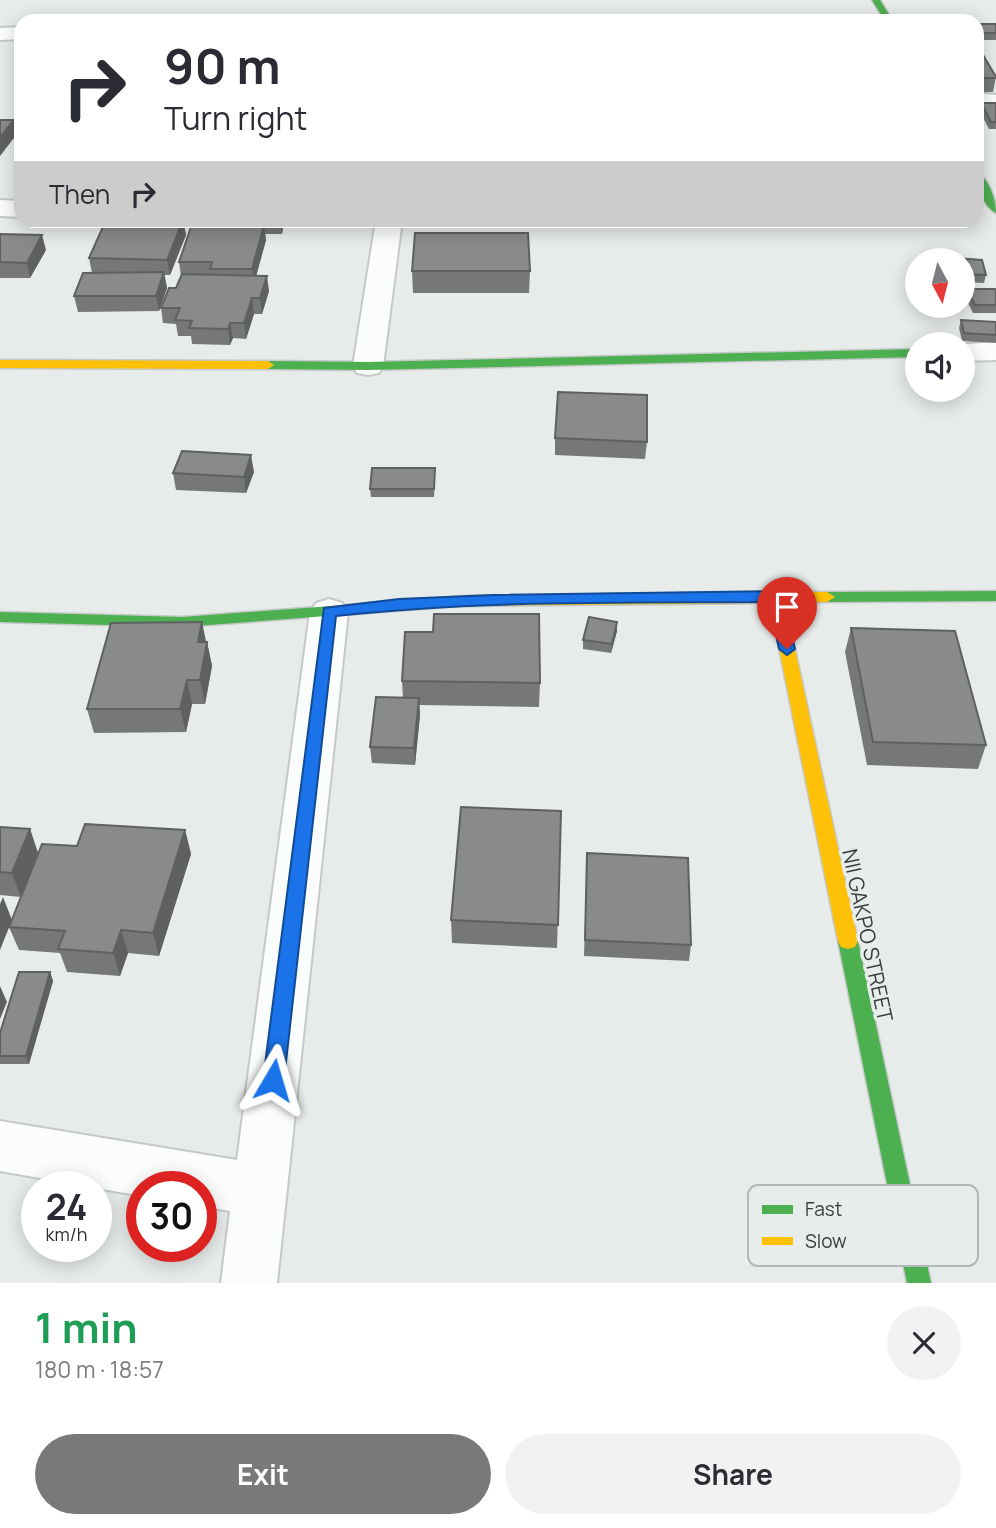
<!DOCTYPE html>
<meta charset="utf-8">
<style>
body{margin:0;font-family:Manrope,sans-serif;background:#f2f2f3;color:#2b2b33;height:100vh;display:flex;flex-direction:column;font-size:26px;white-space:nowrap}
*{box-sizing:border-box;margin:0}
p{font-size:23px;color:#7c7c81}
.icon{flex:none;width:38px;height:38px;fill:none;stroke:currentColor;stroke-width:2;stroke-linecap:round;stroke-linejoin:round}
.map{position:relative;height:1283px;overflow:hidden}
.sheet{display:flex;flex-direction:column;background:#fff;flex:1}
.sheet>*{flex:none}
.hud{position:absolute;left:14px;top:14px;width:970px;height:214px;border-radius:21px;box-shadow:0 4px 18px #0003;background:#fff;color:#2b2b33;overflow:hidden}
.needle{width:46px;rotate:173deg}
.controls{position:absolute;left:905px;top:248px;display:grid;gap:14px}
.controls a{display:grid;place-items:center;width:70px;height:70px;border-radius:50%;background:#fff;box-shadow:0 4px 18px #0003;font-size:35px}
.speed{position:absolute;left:21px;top:1171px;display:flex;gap:14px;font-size:35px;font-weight:700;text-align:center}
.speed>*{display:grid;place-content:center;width:91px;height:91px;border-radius:50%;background:#fff;box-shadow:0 4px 18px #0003;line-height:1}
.speed small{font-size:18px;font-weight:400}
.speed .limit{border:10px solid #d22;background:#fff;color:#111}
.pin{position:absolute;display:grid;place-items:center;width:60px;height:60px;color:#fff;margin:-72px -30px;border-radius:50% 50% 50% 0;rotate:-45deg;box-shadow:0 0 7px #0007}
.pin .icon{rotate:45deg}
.me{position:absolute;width:77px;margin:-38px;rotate:7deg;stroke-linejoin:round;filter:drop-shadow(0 0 5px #0008)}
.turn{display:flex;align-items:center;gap:24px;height:147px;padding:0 35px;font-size:32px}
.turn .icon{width:91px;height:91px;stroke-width:2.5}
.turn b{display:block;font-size:49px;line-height:60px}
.then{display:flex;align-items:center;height:66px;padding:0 35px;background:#0003;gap:14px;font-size:26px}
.round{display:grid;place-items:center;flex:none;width:74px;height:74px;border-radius:37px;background:#f2f2f3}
.headline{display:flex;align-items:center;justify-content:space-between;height:119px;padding:0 35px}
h1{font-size:42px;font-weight:700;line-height:52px;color:#1e9e55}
.primary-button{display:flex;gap:14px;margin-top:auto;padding:14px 35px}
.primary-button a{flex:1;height:80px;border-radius:42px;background:#777a79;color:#fff;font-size:28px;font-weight:700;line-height:80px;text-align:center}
.primary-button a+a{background:#f2f2f3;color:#2b2b33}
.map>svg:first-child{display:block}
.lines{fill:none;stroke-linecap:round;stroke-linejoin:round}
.street-casing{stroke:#c5c9c8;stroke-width:4}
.fast-casing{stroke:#c5c9c8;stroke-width:3}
.slow-casing{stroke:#c5c9c8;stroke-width:3}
.street{fill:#fbfcfc;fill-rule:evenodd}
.fast{fill:#4caf50;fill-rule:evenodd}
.slow{fill:#ffc107;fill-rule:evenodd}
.wall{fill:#757877}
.shaded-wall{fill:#5f6161}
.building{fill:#888b8a;stroke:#5f6161;stroke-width:2}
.route{fill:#1a73e8;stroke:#114b97;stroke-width:2}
.labels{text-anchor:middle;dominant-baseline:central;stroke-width:7;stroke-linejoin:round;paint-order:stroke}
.near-street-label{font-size:21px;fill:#3a3d3c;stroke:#e6edea}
.key{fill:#e6edea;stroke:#b2b8b6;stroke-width:2}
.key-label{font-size:19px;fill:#3a3d3c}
</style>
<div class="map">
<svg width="996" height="1283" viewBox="0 0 996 1283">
<rect width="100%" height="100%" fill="#e7ecea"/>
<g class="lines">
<!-- street casing -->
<g class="street-casing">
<path id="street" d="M21,27V39L0,40V28Z
M976,93L996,95V109L976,107Z
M0,200L21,201V217L0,216Z
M376,220H402L383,366L379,373L368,375L357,373L353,366Z
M996,342V360L962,361V345H954Z
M329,599L342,603L348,612L277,1283H221L230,1211L201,1206V1186H142V1196L0,1171V1121L237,1160L310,612L316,603Z"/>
</g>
<!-- fast casing -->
<g class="fast-casing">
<path id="fast" d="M872,0H880L893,21H885Z
M976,171C989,179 996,199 996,213C983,206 976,185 976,171Z
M917,349V357L368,370L268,369L262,365L268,361L368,362Z
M996,591V601L827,602L819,597L827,592Z
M467,596L475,601L472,605L182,627L0,622V612L182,617Z
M848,933L855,935L858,941L931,1283H907L838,941L841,935Z"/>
</g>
<!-- slow casing -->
<g class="slow-casing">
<path id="slow" d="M0,360L268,361L274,365L268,369L0,368Z
M774,592H827L835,597L827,602L785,603L858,941L855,947L848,949L841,947L838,941L770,603L467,606L459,601L467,596Z"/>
</g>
<!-- street -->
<use href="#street" class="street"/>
<!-- fast -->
<use href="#fast" class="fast"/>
<!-- slow -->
<use href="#slow" class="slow"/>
</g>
<!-- wall -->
<path class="wall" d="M976,24H996V40H976Z
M976,43L996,77L993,92H976Z
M21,63V84H20L16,70Z
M981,103H996V129H989L979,110Z
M183,220L186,235L170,275H164L167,288L159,311L78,312L74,296L92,273L89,258Z
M231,220H284L282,234H265L266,240L256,276L269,291L262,314H254L246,339L233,338L230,345L192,344L191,336H178L176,324L163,323L161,308L176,288L181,276L179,262L230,224Z
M426,220H522V225L427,226Z
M0,234L46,250L30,278H0Z
M955,258L982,260L986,275L984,283L962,282V261H955Z
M412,271H530L529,293H413Z
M967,289L996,291V313H973L965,297Z
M961,320L996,322V343L962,341L959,328Z
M555,438L647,442L645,459L555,455Z
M254,472L246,493L176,490L173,473Z
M435,476L434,497H371L370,489Z
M617,622V631L611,653L583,649V640Z
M851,628L986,745L978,769L867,765L845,652Z
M206,642H207L212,666L205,704H192L186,732L94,733L87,709Z
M402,681L540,683L539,707L419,705L420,715L415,765L372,763L370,747L403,698Z
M561,811L557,948L452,943L451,920Z
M0,827L30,829L38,853L185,830L191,854L159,956L128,953L120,976L67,972L60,953L19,950L9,927L21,897L0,895Z
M587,853L691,945L689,961L584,956Z
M50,972L53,981L29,1064H0V1033Z"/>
<!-- shaded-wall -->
<path class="shaded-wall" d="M14,120L17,134L0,156V137Z
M183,220L186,235L170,275L167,260Z
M282,220H284V222L282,234L281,226Z
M264,225L266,240L254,284L252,269Z
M42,235L46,250L30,278L27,263Z
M164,272L167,288L159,311L156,296Z
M267,276L269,291L262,314L260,298Z
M252,298L254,314L246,339L244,323Z
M230,323L233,338L230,345L228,329Z
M251,455L254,472L246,493L244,477Z
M202,622L207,646L198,642Z
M617,622V631L611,653L612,644Z
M207,642L212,666L205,704L200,680Z
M187,680L192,704L186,732L180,709Z
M419,698L420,715L415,765L414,748Z
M30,829L38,853L21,897L12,873Z
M185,830L191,854L159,956L153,933Z
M3,897L12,920L0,950V904Z
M121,930L128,953L120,976L113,953Z
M50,972L53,981L29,1064L26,1056Z
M0,986L7,1002L0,1019Z"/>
<!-- building -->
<path class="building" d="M976,24H996V33H977Z
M976,43L996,77V78H976Z
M21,63V70H16Z
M981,103H996V122H991Z
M0,120H14L0,137Z
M106,220H183L167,260L89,258Z
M231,220H282L281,226H263L264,225L230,224Z
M192,224L264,225L252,269H210L212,262H179Z
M415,233H528L530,271H412Z
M0,234L42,235L27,263L0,262Z
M955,258L982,260L986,275L962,274V261H956Z
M164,272L156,296H74L83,273Z
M182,274L267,276L260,298H252L244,323H230L228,329L189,328L192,321L175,320L180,308H161L169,288H176Z
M967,289H995L996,291V305H975Z
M961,320L996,322V335L964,333Z
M558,392L647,395V442L555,438Z
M182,451L251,455L244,477L173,473Z
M372,468H435L434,489H370Z
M434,614H539L540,683L402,681L405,632H433Z
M589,617L617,622L612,644L583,640Z
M202,622L198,642H207L200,680H187L180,709H87L111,623Z
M851,628L955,631L986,745L873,742Z
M376,697L419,698L414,748L370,747Z
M461,807L561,811L558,925L451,920Z
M85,824L185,830L153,933L121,930L113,953L58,949L65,931L9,927L42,844L77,846Z
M0,827L30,829L12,873L0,872Z
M587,853L688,858L691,945L585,940Z
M19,972H50L26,1056H0V1033Z"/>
<!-- route -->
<path class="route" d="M776,591L783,597L795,649L787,655L779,649L769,602C625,603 480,600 336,616L284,1080L281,1086L273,1089L266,1086L263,1080L324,608L399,599L493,595Z"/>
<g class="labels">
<!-- near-street labels -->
<g class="near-street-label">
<text transform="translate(868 935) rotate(78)">NII GAKPO STREET</text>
</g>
</g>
<!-- legend -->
<rect x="748" y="1185" width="230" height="81" rx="10" class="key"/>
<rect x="762" y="1205" width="31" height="9" fill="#4caf50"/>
<rect x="762" y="1237" width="31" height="8" fill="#ffc107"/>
<g class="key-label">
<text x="805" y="1216">Fast</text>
<text x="805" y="1248">Slow</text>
</g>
</svg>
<div class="controls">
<a><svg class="needle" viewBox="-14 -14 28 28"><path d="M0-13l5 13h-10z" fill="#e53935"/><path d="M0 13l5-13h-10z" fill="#7c7c81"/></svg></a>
<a><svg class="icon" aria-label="sound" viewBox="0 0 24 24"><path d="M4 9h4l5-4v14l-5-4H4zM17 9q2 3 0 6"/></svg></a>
</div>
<div class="speed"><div>24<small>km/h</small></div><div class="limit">30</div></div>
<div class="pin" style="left:787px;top:649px;background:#d93025"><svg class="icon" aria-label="arrive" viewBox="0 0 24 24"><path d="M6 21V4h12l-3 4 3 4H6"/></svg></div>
<svg class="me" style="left:273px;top:1080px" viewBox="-20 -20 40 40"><path d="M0-17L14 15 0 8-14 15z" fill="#1a73e8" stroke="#fff" stroke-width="4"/></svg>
<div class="hud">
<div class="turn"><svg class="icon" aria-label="right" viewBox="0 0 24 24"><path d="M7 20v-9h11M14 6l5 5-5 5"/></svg><div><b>90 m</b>Turn right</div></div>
<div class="then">Then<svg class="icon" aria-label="right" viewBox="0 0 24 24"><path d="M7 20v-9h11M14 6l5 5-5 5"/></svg></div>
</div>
</div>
<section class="sheet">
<div class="headline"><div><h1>1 min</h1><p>180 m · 18:57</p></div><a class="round"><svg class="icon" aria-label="close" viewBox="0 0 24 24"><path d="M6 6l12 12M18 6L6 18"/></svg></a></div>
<div class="primary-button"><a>Exit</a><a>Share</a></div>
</section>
